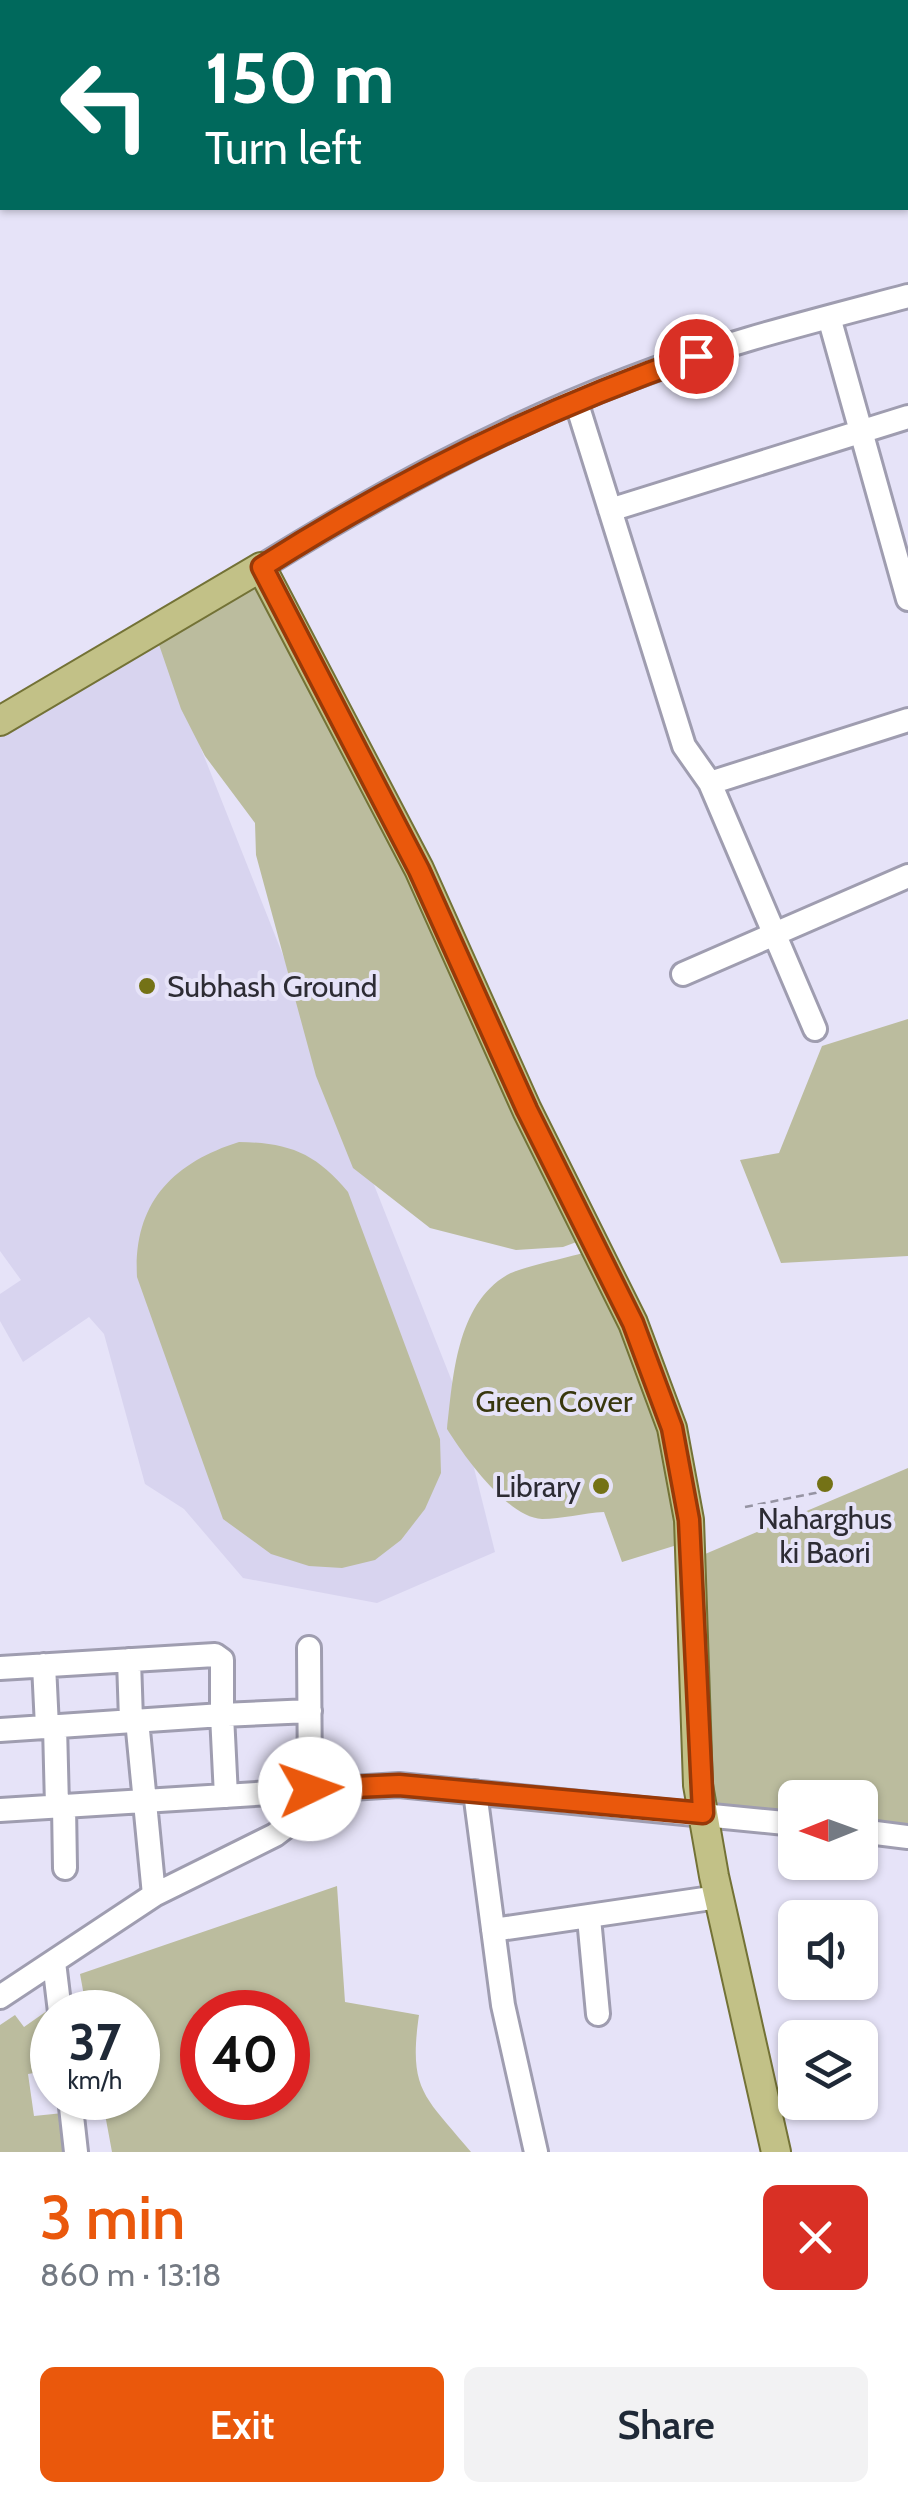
<!DOCTYPE html>
<meta charset="utf-8">
<style>
body{margin:0;font-family:Cabin,sans-serif;background:#f2f2f3;color:#1f2937;height:100vh;display:flex;flex-direction:column;font-size:38px;white-space:nowrap}
*{box-sizing:border-box;margin:0}
p{font-size:32px;color:#747a83}
.icon{flex:none;width:55px;height:55px;fill:none;stroke:currentColor;stroke-width:2;stroke-linecap:round;stroke-linejoin:round}
.map{position:relative;height:2152px;overflow:hidden}
.panel{display:flex;flex-direction:column;background:#fff;flex:1}
.panel>*{flex:none}
.hud{position:absolute;left:0px;top:0px;width:910px;height:210px;box-shadow:0 2px 8px #0004;background:#00695c;color:#fff;overflow:hidden}
.needle{width:65px;rotate:269deg}
.fabs{position:absolute;left:778px;top:1780px;display:grid;gap:20px}
.fabs a{display:grid;place-items:center;width:100px;height:100px;border-radius:15px;background:#fff;box-shadow:0 2px 8px #0004;font-size:50px}
.speed{position:absolute;left:30px;top:1990px;display:flex;gap:20px;font-size:50px;font-weight:700;text-align:center}
.speed>*{display:grid;place-content:center;width:130px;height:130px;border-radius:50%;background:#fff;box-shadow:0 2px 8px #0004;line-height:1}
.speed small{font-size:25px;font-weight:400}
.speed .limit{border:15px solid #d22;background:#fff;color:#111}
.pin{position:absolute;display:grid;place-items:center;width:85px;height:85px;color:#fff;margin:-42px;border:5px solid #fff;border-radius:50%;box-shadow:0 2px 10px #0007}
.me{position:absolute;width:110px;margin:-55px;rotate:87deg;stroke-linejoin:round;filter:drop-shadow(0 0 8px #0008)}
.turn{display:flex;align-items:center;gap:35px;height:210px;padding:0 40px;font-size:45px}
.turn .icon{width:130px;height:130px;stroke-width:2.5}
.turn b{display:block;font-size:70px;line-height:85px}
.round{display:grid;place-items:center;flex:none;width:105px;height:105px;border-radius:15px;background:#f2f2f3}
.summary{display:flex;align-items:center;justify-content:space-between;height:170px;padding:0 40px}
h1{font-size:60px;font-weight:600;line-height:75px;color:#ea580c}
.primary-button{display:flex;gap:20px;margin-top:auto;padding:20px 40px}
.primary-button a{flex:1;height:115px;border-radius:15px;background:#ea580c;color:#fff;font-size:40px;font-weight:600;line-height:115px;text-align:center}
.primary-button a+a{background:#f2f2f3;color:#1f2937}
.map>svg:first-child{display:block}
.built{fill:#d8d4ef}
.green{fill:#bbbc9e;fill-rule:evenodd}
.lines{fill:none;stroke-linecap:round;stroke-linejoin:round}
.minor-casing{stroke:#9f9db0;stroke-width:28}
.major-casing{stroke:#737236;stroke-width:32}
.path{stroke:#9694a3;stroke-width:2.5;stroke-dasharray:8 5;stroke-linecap:butt}
.minor{stroke:#fff;stroke-width:22}
.major{stroke:#c2c187;stroke-width:28}
.route-casing{stroke:#983908;stroke-width:25}
.route{stroke:#ea580c;stroke-width:18}
.poi-dot{fill:#747216;stroke:#e6e3f8;stroke-width:4}
.labels{text-anchor:middle;dominant-baseline:central;stroke-width:8;stroke-linejoin:round;paint-order:stroke}
.poi-label{font-size:30px;fill:#2d2c34;stroke:#e6e3f8;text-anchor:start}
.park-label{font-size:30px;fill:#38370e;stroke:#e6e3f8}
</style>
<div class="map">
<svg width="908" height="2152" viewBox="0 0 908 2152">
<rect width="100%" height="100%" fill="#e6e3f8"/>
<!-- built -->
<path class="built" d="M154,630L453,1384L495,1552L377,1603L243,1578L184,1509L145,1484L104,1334L89,1317L23,1362L0,1321V1294L21,1280L0,1251V721Z"/>
<!-- green -->
<path class="green" d="M261,567L590,1237L563,1247L516,1250L430,1228L353,1168L316,1076L256,855L255,823L205,756L181,709L154,630Z
M908,1019V1256L781,1263L740,1160L779,1153L822,1046Z
M239,1142C290,1143 315,1153 348,1192L440,1439L441,1473L425,1509L401,1540L375,1560L342,1568L309,1566L271,1554L223,1519L137,1277C133,1204 172,1163 239,1142Z
M596,1249L633,1323L690,1541L622,1562L604,1512C583,1513 562,1519 542,1519C508,1518 464,1456 447,1429C453,1378 456,1305 507,1275C523,1266 574,1257 596,1249Z
M908,1468V1837L860,1831V1798H795V1824L703,1813L691,1560Z
M337,1886L345,2002L419,2015C408,2091 425,2096 471,2152H112L102,2098H138V2012H87L80,1974ZM288,2012V2098H202V2012Z
M51,2008L52,2070L28,2074L34,2116L63,2113L69,2152H0V2025L15,2015L24,2027Z"/>
<g class="lines">
<!-- minor casing -->
<g class="minor-casing">
<path id="minor" d="M91,2L93,0
M829,317L908,599
M576,401L684,746L710,783L815,1029
M610,510L908,417
M261,567C379,494 500,428 629,379C720,344 814,321 908,296
M710,783L908,720
M683,974L908,876
M129,1660L131,1720
M44,1665L47,1727
M0,1668L215,1655L222,1660V1715L310,1711
M55,1726L57,1806
M0,1730L222,1715L226,1796
M475,1792L503,2005L536,2152
M64,1806L65,1868
M0,1810L399,1785L795,1824
M860,1831L908,1837
M154,1895L275,1835L305,1812L310,1789L309,1648
M589,1918L598,2014
M493,1930L718,1897
M54,1962L60,2012
M0,1997L154,1895L137,1720
M70,2098L76,2152"/>
</g>
<!-- major casing -->
<g class="major-casing">
<path id="major" d="M0,721L261,567L419,869L527,1110L633,1323L672,1428L689,1520L698,1785L714,1876L776,2152"/>
</g>
<!-- path -->
<path class="path" d="M745,1507L820,1492"/>
<!-- minor -->
<use href="#minor" class="minor"/>
<!-- major -->
<use href="#major" class="major"/>
</g>
<g class="lines">
<!-- route casing -->
<g class="route-casing">
<path id="route" d="M310,1789L399,1785L703,1813L689,1520L672,1428L633,1323L527,1110L419,870L262,567C399,480 543,409 696,356"/>
</g>
<!-- route -->
<use href="#route" class="route"/>
</g>
<!-- markers -->
<g class="poi-dot">
<circle cx="147" cy="986" r="10"/>
<circle cx="825" cy="1484" r="10"/>
<circle cx="601" cy="1486" r="10"/>
</g>
<g class="labels">
<!-- poi labels -->
<g class="poi-label">
<text x="167" y="986">Subhash Ground</text>
<text x="581" y="1486" text-anchor="end">Library</text>
<text x="825" y="1518" text-anchor="middle">Naharghus<tspan x="825" dy="34">ki Baori</tspan></text>
</g>
<!-- park labels -->
<g class="park-label">
<text x="554" y="1401">Green Cover</text>
</g>
</g>
</svg>
<div class="fabs">
<a><svg class="needle" viewBox="-14 -14 28 28"><path d="M0-13l5 13h-10z" fill="#e53935"/><path d="M0 13l5-13h-10z" fill="#747a83"/></svg></a>
<a><svg class="icon" aria-label="sound" viewBox="0 0 24 24"><path d="M4 9h4l5-4v14l-5-4H4zM17 9q2 3 0 6"/></svg></a>
<a><svg class="icon" aria-label="layers" viewBox="0 0 24 24"><path d="M12 4l9 5-9 5-9-5zM3 14l9 5 9-5"/></svg></a>
</div>
<div class="speed"><div>37<small>km/h</small></div><div class="limit">40</div></div>
<div class="pin" style="left:696px;top:356px;background:#d93025"><svg class="icon" aria-label="arrive" viewBox="0 0 24 24"><path d="M6 21V4h12l-3 4 3 4H6"/></svg></div>
<svg class="me" style="left:310px;top:1789px" viewBox="-20 -20 40 40"><circle r="19" fill="#fff"/><path d="M0-13L10 11 0 6-10 11z" fill="#ea580c"/></svg>
<div class="hud">
<div class="turn"><svg class="icon" aria-label="left" viewBox="0 0 24 24"><path d="M17 20v-9H6M10 6l-5 5 5 5"/></svg><div><b>150 m</b>Turn left</div></div>
</div>
</div>
<section class="panel">
<div class="summary"><div><h1>3 min</h1><p>860 m · 13:18</p></div><a class="round" style="background:#d93025;color:#fff"><svg class="icon" aria-label="close" viewBox="0 0 24 24"><path d="M6 6l12 12M18 6L6 18"/></svg></a></div>
<div class="primary-button"><a>Exit</a><a>Share</a></div>
</section>
